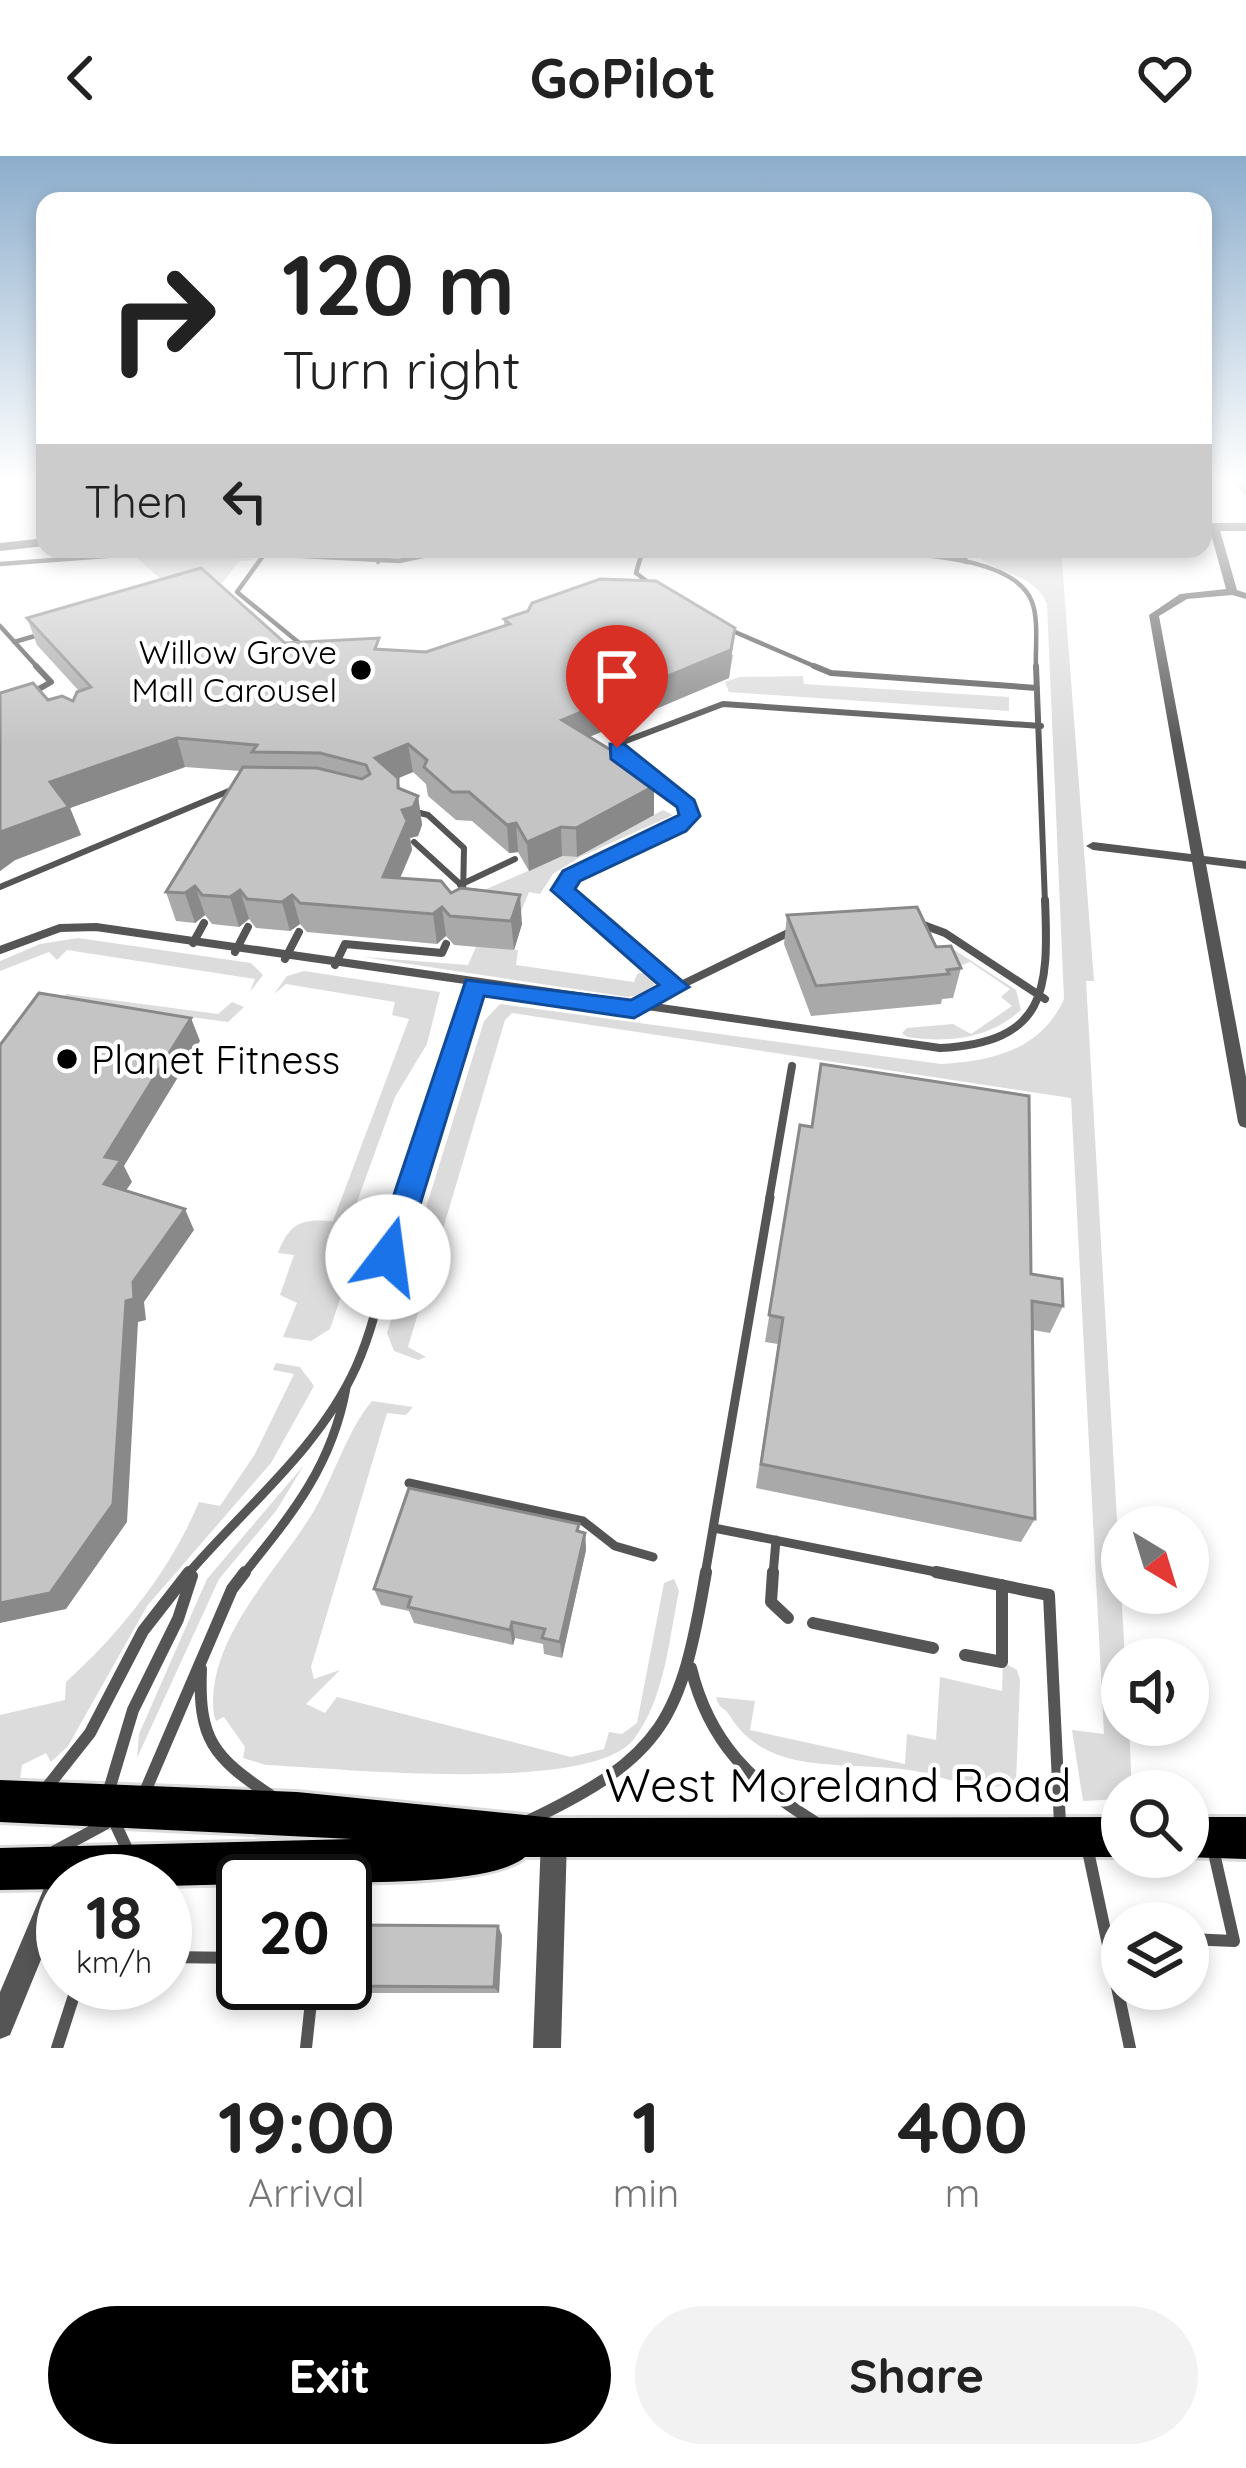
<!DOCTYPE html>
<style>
body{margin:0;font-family:Quicksand,sans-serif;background:#f2f2f2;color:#222;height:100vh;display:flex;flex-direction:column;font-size:45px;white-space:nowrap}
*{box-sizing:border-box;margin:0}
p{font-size:39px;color:#767676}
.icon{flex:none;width:66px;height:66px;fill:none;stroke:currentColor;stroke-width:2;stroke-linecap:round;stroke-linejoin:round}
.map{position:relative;height:1892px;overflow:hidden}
.side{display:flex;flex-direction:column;background:#fff;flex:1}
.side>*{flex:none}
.banner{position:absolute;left:36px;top:36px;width:1176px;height:366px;border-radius:24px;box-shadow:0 6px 18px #0003;background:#fff;color:#222;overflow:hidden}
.needle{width:78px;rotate:142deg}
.tools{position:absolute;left:1101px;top:1350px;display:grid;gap:24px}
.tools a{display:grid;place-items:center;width:108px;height:108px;border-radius:50%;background:#fff;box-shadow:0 6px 18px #0003;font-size:60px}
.speed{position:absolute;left:36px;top:1698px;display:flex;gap:24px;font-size:60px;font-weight:700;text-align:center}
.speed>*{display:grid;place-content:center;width:156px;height:156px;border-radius:50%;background:#fff;box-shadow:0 6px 18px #0003;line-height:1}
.speed small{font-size:30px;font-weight:400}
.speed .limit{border:6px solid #111;border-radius:18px;background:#fff;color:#111}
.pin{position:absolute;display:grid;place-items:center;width:102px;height:102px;color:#fff;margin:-123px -51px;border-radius:50% 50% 50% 0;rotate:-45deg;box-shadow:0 0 12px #0007}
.pin .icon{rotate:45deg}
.me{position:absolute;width:132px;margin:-66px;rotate:15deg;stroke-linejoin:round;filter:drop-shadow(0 0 9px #0008)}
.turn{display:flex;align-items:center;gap:42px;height:252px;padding:0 48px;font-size:54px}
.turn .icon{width:156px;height:156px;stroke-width:2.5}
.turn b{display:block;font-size:84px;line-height:102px}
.then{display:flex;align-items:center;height:114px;padding:0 48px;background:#0003;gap:24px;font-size:45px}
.eta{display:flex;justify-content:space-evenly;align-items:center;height:204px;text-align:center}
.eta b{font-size:72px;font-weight:700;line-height:84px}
.cta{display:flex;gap:24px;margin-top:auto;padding:24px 48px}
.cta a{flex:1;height:138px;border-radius:72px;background:#000;color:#fff;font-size:48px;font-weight:700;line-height:138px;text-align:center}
.cta a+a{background:#f2f2f2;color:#222}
header{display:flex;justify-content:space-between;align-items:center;height:156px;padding:0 48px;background:#fff;font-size:54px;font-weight:700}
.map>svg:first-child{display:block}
.green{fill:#dcdcdc}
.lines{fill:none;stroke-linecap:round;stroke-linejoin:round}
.primary-casing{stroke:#dbdbdb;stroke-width:6}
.service-far4{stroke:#555;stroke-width:4.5}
.service-far3{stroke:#555;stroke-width:6}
.service-far2{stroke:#555;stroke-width:8}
.service-far1{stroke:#555;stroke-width:9}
.service{stroke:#555;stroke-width:12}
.minor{fill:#555;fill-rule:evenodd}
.tertiary{fill:#555;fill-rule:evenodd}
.primary{fill:#000;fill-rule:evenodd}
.wall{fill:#a9a9a9}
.shaded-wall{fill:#898989}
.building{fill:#c4c4c4;stroke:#898989;stroke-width:3}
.route{fill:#1a73e8;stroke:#114b97;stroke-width:3}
.poi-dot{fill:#000;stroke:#fff;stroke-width:4.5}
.labels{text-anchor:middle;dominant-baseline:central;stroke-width:9;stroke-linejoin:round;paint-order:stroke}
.far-poi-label{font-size:33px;fill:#000;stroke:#fff;text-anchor:end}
.poi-label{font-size:39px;fill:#000;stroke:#fff;text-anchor:start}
.near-street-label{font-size:48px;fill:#000;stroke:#fff}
</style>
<header><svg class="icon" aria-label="back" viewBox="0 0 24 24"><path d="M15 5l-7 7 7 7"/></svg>GoPilot<svg class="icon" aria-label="heart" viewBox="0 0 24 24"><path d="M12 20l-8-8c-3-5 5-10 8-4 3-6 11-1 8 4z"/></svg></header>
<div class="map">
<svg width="1246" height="1892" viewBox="0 0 1246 1892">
<rect width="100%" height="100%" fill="#fff"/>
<!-- green -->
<path class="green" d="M1061,393L1094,825H1086L1125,1503L1122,1569H1129L1132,1635H1122V1643L1083,1645L1072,1574L1104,1578L1071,942L512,857L505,864L408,1191L426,1201L418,1204L394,1195L387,1177L484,865L500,848L941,908C993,905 1041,894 1064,843L1047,448C1033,413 990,420 973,394Z
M175,398L251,403L252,404L239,405L219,432L174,435L136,401L123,402Z
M803,520L804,528L1009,541V555L729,536L725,526L739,521Z
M663,654L673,659L580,701L553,718L540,738L529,736L516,768L473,739L562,700L577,701Z
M78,782L251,807L263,819L250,836L255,823L67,794L57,804L49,796L0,815V805L40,788Z
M476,791L518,794L516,809L634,826L637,818L646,816L655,829L647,838L628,841L363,801L468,809Z
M950,791L1016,834L1021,854C989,883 948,887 907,881L902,877L907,872L953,868L971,878L1012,850L1001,841L1010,833L970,806L957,811Z
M304,815L440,836L427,888L395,941L353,1057L362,1079L330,1173L311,1185L283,1181L297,1147L280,1139L294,1099L278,1097C290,1066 302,1063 333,1065L409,863L392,859L395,846L286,828L274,838L287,820Z
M66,838L218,858L232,846L244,851L228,866L109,850L50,855Z
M276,1207L300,1211L314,1230L271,1307L147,1450L68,1590L51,1606L46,1597L22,1609L20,1624L0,1627V1559L65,1544L66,1526C121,1476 170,1415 199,1346L220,1350L255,1298L294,1218L273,1214Z
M372,1245L413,1251L406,1259L387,1257L311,1511L314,1523L340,1514L306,1548L325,1557L337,1541L571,1601L604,1593L609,1576L622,1578L637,1567L664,1427L674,1423L679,1435C669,1483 665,1542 634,1583C591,1639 338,1612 266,1609L243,1602L245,1591L224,1561L216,1565L214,1560C204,1483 280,1413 315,1353C335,1318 347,1275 372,1245Z
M304,1309L276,1355L219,1423L137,1602L139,1578L207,1423Z
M1003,1506L1017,1514L1020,1524L1016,1628C969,1637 952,1621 909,1614C847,1604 768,1622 730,1560C723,1549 720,1555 716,1541L755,1545L750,1574L905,1608L907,1578L936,1584L940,1521L1002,1535Z"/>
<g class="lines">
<!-- primary casing -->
<g class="primary-casing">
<path id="primary" d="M0,1624L297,1636L554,1662L1122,1661V1701H1127H525C487,1735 299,1725 243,1725V1728L165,1730V1725H63V1733L0,1734V1692L352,1683L0,1666Z
M1188,1661H1246V1703L1183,1701H1188Z"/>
</g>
<!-- service-far4 -->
<path class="service-far4" d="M643,393L636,417L653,430
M866,393C908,398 1015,399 1032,446C1039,464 1035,493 1036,513
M963,393L966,406
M263,400L237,436L303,490
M378,406L380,393
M0,408L186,394L399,405L456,393
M0,470L39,513
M728,473L821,513
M14,486L42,478"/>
<!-- service-far3 -->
<path class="service-far3" d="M814,510L831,517L1037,532
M1036,510L1045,747
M32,537L51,526L36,510
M624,602L617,596L623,586L723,548L1041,570
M416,656L428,659L464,692L463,740
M414,686L459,727
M460,729L515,703
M0,731L236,632
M579,747L563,734L571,720L688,663L687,648L636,611"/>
<!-- service-far2 -->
<path class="service-far2" d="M575,744L677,831L635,852
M918,767L945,777L1045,843
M193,787L204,767
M0,794L60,772L96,771L940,892C1046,886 1049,836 1045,744
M235,796L248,771
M285,803L299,776
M335,809L345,788L442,797L446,788
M677,831L790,776
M403,1044L475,830
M769,1044L792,910"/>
<!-- service-far1 -->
<path class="service-far1" d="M409,1327L583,1365L615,1390L653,1401
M714,1372L951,1419
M187,1419C244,1352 319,1293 356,1211C380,1158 387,1097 404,1041
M243,1419C292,1358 332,1310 346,1232
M705,1419L770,1041
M773,1419L776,1384"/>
<!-- service -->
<path class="service" d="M773,1416L771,1446L788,1462
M936,1416L1049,1439L1060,1668
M813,1467L933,1492
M965,1499L1002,1506V1429
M691,1512C709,1586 751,1627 815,1666
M201,1513C198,1583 213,1601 270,1639
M48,1630L90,1577L143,1475L189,1416
M109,1634L133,1554L178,1463L192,1420
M144,1638L232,1433L245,1416
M114,1665L128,1695
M528,1665C665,1600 681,1563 706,1416
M55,1695L105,1668
M1088,1695L1130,1892
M1106,1780H1122
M1188,1783L1234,1785L1214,1697
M165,1801L243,1802
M57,1892L78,1827
M306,1892L313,1827"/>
<!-- minor -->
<path class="minor" d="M1232,325H1241L1246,331V340Z
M1214,368L1219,371L1237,434L1246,437V443L1232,439L1187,443L1159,460L1204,700L1246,705V713L1206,708L1246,921V972L1240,970L1238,966L1192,706L1093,694L1086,690L1093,686L1191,698L1149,459L1180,438L1226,433L1209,371Z
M554,1670L563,1674L567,1683L561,1892H533L541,1683L545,1674Z
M65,1700L74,1704L78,1713L73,1725H63V1750L10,1879L0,1883V1836L56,1704Z"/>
<!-- tertiary -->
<path class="tertiary" d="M1203,367H1246V375H1203Z
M45,382V390L0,395V387Z"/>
<!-- primary -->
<use href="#primary" class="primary"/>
</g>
<!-- wall -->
<path class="wall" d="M27,462L285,487L426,496L504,470V463L733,499L729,522L589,581L640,612V620L654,659L577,701L562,700L529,715L518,696L509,697L472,665L456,664L428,640L426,628L413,616L398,622L400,633L418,640L422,669L418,680L410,682L412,694L400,722L451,737L522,768L514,794L454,789L446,780L437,788L307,776L300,768L290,775L256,772L249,763L239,771L212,768L205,759L195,767L176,765L166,736L240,615L185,611L70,652L81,679L15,704L0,715V537L48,544L73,545L79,535L37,489Z
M787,759L936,791L961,812L953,842L942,843L941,848L811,860L784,788Z
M800,969L1031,1118L1063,1150L1050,1177L1033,1174L1035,1363L1021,1386L756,1332L778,1188L765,1186Z
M579,1376L585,1377L586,1394L562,1502L544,1498L543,1488L515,1482L513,1489L414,1467L409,1455L381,1449L374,1433Z
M502,1779L499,1837H358L349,1830Z"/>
<!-- shaded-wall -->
<path class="shaded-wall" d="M735,472L729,522L563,592L562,564Z
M177,582L185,611L70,652L81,679L15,704L0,715V676L50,626Z
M408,588L413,616L380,630L375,602Z
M640,612V638L654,630V659L577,701L576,672L638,619Z
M398,622L403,654L418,640L422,669L418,680L410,682L412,694L388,750L383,721Z
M516,667L518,696L509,697L507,669Z
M561,671L562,700L529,715L527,686Z
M195,730L205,759L195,767L185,737Z
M240,734L249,763L239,771L230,741Z
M292,739L300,768L290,775L282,746Z
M520,739L522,768L514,794L511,765Z
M442,751L446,780L437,788L433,758Z
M191,862L200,885L124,1010L132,1026L115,1050L104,1028L105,1001Z
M185,1053L194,1074L144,1146L146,1164L138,1166L127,1366L66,1453L0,1467V1447L133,1126Z
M585,1377L586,1394L562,1502L560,1486Z
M512,1466L515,1482L513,1489L510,1474Z
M498,1770L502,1779L499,1837L494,1831Z"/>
<!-- building -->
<path class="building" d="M201,412L285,487L379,482L375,493L426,496L510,468L504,463L528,455L532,447L600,423L656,425L735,472L731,494L562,564L640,612L638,619L654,630L576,672L561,671L527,686L516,667L507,669L469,636H452L424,611L427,604L408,588L375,602L398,622V632L418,640L413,651L402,654L407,665L383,721L441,725L451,737L461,732L520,739L511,765L450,760L442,751L433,758L300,747L292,739L282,746L247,743L240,734L230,741L202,739L195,730L185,737L166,736L243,611L317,612L362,623L370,618L366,609L320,597L252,596L257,589L177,582L50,626L69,651L0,676V537L33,527L48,544L62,540L73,545L77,536L91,531L27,462Z
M917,751L936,791L951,790L961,812L947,814L949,818L816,830L787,759Z
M39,837L191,862L105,1001L121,1004L104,1028L185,1053L133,1126L134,1143L126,1145L113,1348L50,1437L0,1447V889Z
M821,908L1029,940L1031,1118L1062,1123L1063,1150L1032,1145L1035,1363L761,1308L783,1162L769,1159L800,969L812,971Z
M409,1332L579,1368L577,1375L585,1377L560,1486L542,1482L545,1473L512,1466L510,1474L408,1451L411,1441L374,1433Z
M357,1769L498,1770L494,1831L349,1830Z"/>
<!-- sky -->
<linearGradient id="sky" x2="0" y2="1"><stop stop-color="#8cadcc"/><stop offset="0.55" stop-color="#fff"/><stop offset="1" stop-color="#fff" stop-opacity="0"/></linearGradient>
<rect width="1246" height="590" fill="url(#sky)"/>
<!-- route -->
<path class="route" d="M610,588H624L694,644L700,660L686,675L580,725L575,733L689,831L634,862L484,840L404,1101L399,1110H378L373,1101L466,824L631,844L659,829L551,734L563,715L679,659L677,651L611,603Z"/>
<!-- markers -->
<g class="poi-dot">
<circle cx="361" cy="514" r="12"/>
<circle cx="67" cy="903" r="12"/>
</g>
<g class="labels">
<!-- far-poi labels -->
<g class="far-poi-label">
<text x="337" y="495">Willow Grove<tspan x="337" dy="38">Mall Carousel</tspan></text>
</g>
<!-- poi labels -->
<g class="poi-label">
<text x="91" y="903">Planet Fitness</text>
</g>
<!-- near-street labels -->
<g class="near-street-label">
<text x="838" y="1628">West Moreland Road</text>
</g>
</g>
</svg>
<div class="tools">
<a><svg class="needle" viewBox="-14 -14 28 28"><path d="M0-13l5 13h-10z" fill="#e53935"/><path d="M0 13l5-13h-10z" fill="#767676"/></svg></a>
<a><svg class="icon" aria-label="sound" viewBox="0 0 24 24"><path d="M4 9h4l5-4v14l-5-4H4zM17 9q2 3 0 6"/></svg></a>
<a><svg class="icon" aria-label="search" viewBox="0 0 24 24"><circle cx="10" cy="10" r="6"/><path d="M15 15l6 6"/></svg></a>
<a><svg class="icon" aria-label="layers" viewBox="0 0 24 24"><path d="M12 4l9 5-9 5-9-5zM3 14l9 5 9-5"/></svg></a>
</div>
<div class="speed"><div>18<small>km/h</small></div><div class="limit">20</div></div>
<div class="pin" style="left:617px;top:592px;background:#d93025"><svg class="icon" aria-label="arrive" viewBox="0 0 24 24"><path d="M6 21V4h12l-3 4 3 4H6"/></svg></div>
<svg class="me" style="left:388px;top:1101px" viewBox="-20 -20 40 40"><circle r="19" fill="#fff"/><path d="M0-13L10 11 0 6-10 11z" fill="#1a73e8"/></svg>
<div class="banner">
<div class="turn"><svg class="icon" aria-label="right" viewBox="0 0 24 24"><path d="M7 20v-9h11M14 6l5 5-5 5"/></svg><div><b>120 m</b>Turn right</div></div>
<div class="then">Then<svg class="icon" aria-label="left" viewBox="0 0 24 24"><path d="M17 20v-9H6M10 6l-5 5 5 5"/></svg></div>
</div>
</div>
<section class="side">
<div class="eta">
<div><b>19:00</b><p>Arrival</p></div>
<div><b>1</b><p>min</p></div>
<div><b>400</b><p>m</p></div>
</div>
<div class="cta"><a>Exit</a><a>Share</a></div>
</section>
